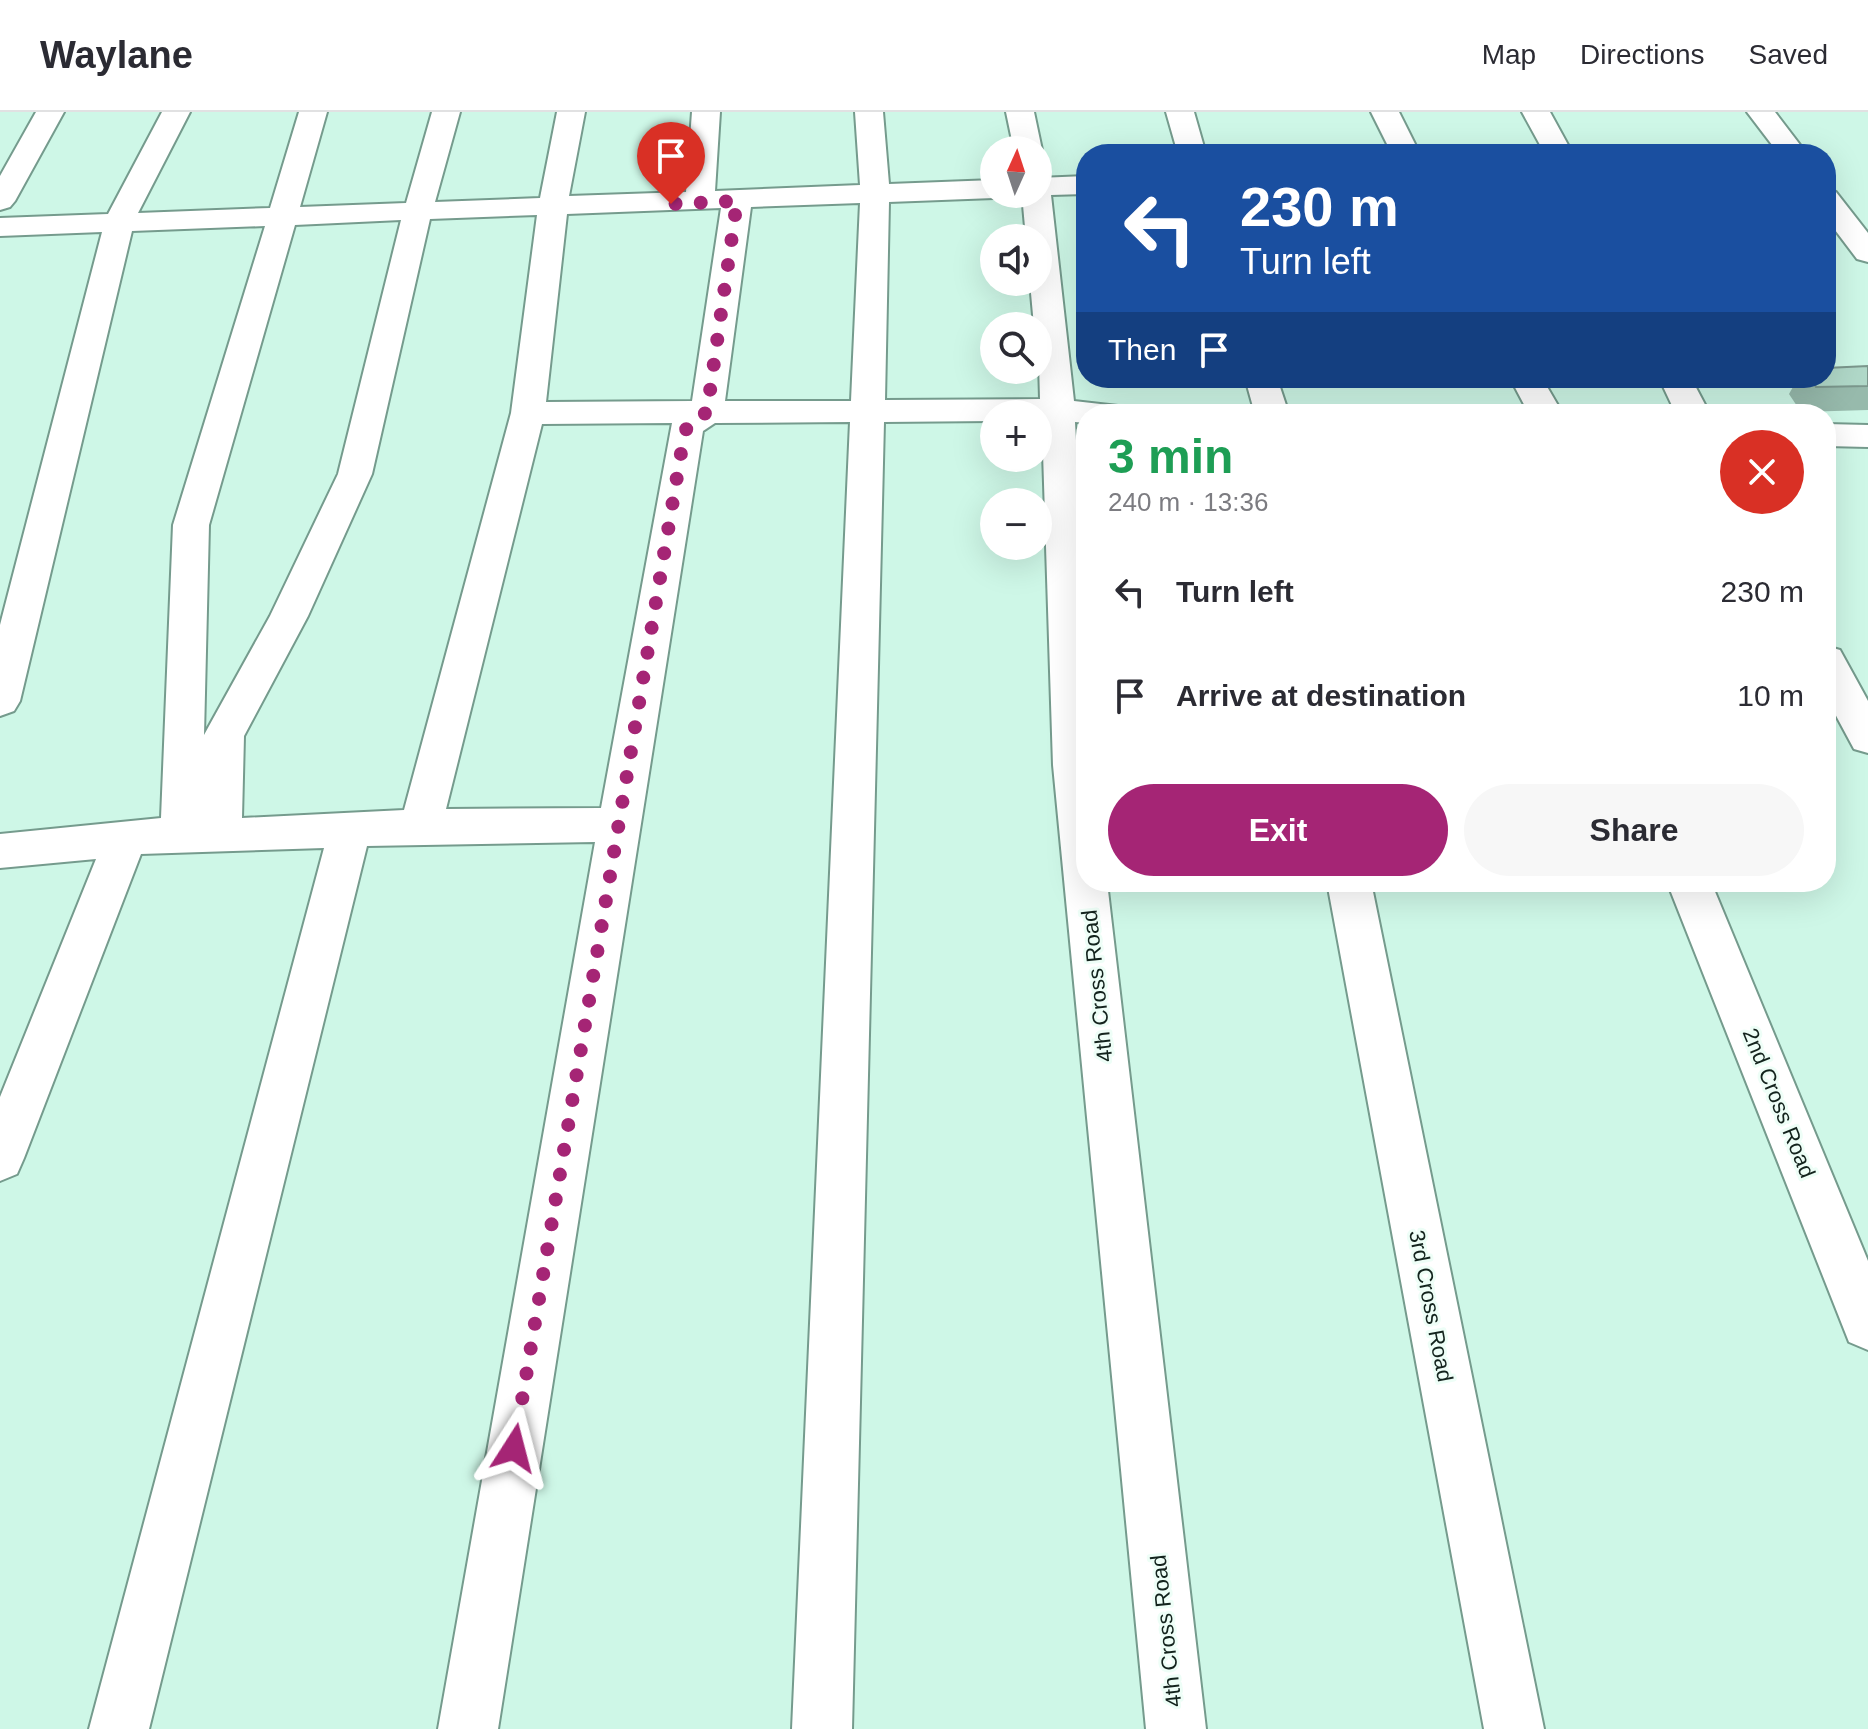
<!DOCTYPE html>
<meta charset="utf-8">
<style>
body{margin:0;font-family:Helvetica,sans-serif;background:#f7f7f7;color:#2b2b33;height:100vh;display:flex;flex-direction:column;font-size:30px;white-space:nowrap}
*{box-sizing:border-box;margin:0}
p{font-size:26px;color:#7c7c81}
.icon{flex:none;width:44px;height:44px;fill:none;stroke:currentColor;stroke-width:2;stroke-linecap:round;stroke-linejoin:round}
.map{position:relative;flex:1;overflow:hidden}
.details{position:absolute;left:1076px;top:292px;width:760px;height:488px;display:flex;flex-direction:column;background:#fff;border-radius:32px;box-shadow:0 8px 32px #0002}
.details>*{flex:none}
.top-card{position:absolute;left:1076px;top:32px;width:760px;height:244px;border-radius:32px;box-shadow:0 8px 32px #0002;background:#1a4fa0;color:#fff;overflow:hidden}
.needle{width:52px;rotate:3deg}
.buttons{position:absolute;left:980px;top:24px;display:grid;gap:16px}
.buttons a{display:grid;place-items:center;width:72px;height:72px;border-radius:50%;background:#fff;box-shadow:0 8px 32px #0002;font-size:40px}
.pin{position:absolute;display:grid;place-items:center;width:68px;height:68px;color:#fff;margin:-82px -34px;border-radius:50% 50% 50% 0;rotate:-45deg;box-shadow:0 0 8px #0007}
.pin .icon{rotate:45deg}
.me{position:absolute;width:88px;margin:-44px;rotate:9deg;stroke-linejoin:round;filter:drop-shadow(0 0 6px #0008)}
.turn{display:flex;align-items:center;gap:28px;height:168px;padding:0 32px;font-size:36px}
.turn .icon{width:104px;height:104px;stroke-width:2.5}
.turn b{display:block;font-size:56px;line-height:68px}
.then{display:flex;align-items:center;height:76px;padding:0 32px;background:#0003;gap:16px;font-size:30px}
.round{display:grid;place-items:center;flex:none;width:84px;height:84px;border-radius:42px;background:#f7f7f7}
.summary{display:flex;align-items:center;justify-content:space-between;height:136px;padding:0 32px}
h1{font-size:48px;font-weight:700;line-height:60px;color:#1e9e55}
.action{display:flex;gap:16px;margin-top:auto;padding:16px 32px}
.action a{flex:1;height:92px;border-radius:48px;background:#a52575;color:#fff;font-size:32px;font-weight:700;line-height:92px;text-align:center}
.action a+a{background:#f7f7f7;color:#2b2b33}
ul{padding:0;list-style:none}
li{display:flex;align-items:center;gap:24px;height:104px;padding:0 32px}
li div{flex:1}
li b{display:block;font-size:30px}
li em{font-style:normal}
header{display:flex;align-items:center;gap:48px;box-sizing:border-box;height:112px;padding:0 40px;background:#fff;border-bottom:2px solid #e1e1e2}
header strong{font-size:38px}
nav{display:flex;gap:44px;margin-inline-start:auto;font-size:28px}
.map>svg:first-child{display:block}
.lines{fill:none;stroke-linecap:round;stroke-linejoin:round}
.minor-casing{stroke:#759b8d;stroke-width:4}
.tertiary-casing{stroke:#759b8d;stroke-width:4}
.minor{fill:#fff;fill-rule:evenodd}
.tertiary{fill:#fff;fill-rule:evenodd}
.wall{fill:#97baac}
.building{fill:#b0d8c8;stroke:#7b978c;stroke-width:2}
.route{stroke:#a52575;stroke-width:14;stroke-dasharray:0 25.2}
.labels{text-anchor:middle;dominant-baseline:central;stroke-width:6;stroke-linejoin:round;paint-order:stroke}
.street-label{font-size:22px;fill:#13231d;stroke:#eefef7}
</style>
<header>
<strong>Waylane</strong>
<nav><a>Map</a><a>Directions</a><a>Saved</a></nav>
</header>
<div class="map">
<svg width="1868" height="1617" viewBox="0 0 1868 1617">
<rect width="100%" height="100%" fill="#cef7e7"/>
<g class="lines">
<!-- minor casing -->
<g class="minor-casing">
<path id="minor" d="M36,0H64L15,89L10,95L0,98V64Z
M162,0H190L138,101L270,96L299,0H327L300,95L406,91L432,0H460L435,90L540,86L557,0H585L569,84L686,80L692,0H720L715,79L860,73L855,0H883L889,72L994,68V82H1005L994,86L889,90L885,288L1040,287L1038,214H1034L1030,170H1038V126H1026L1022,82H1038V66L1086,64V82L1051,83L1074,289L1118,294L1123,302H1086V311L1075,310L1086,513V770H1107L1206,1617H1146L1053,653L1042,309H1038V302H994V309L884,310L852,1617H792L850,310L715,311L703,319L498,1617H438L595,730L367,734L149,1617H89L324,736L141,742L24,1046L17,1062L0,1069V985L96,747L0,756V722L161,706L173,413L265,114L132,119L20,589L14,599L0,604V513L102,120L0,124V106L108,102ZM860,91L851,289H725L751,95ZM721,96L692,289L546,290L567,102ZM537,103L511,301L404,698L242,706L244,624L308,504L372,362L430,107ZM401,108L338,362L270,504L204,623L209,413L295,113ZM672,311L601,696L446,697L542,312Z
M1006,0H1034L1042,38L1038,44V38H1014Z
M1166,0H1194L1206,42H1178Z
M1371,0H1399L1420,42H1392Z
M1522,0H1550L1573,42H1545Z
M1245,266H1277L1289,302H1255Z
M1510,266H1542L1563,302H1529Z
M1659,266H1691L1710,302H1676Z
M1826,312L1868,313V335L1826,334Z
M1826,534L1840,538L1868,589V641L1854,637L1826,585Z
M1327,770H1371L1544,1617H1484Z
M1667,770H1711L1868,1149V1238L1849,1230Z"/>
</g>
<!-- tertiary casing -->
<g class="tertiary-casing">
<path id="tertiary" d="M1747,0H1775L1807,42H1779Z
M1826,77L1836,80L1868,121V150L1857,147L1826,106Z"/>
</g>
<!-- minor -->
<use href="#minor" class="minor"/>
<!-- tertiary -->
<use href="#tertiary" class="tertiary"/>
</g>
<!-- wall -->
<path class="wall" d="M1868,254V298L1801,300L1789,282L1798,266H1826Z"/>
<!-- building -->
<path class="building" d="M1868,254V274L1816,275L1810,266H1826V256Z"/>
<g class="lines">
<!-- route -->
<path class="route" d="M514,1336L682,335L687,314L707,300L737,89L671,92"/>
</g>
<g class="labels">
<!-- street labels -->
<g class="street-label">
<text transform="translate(1097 874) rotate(-96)">4th Cross Road</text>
<text transform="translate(1779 991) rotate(68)">2nd Cross Road</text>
<text transform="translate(1431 1194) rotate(79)">3rd Cross Road</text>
<text transform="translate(1166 1519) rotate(-96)">4th Cross Road</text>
</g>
</g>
</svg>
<div class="buttons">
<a><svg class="needle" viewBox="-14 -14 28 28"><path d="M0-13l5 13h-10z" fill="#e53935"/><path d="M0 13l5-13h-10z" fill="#7c7c81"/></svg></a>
<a><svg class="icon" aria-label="sound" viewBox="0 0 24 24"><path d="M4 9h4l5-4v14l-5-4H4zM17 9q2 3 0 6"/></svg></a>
<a><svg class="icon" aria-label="search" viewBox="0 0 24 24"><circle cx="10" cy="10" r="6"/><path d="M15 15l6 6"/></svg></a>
<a>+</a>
<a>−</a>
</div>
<div class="pin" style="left:671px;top:92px;background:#d93025"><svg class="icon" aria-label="arrive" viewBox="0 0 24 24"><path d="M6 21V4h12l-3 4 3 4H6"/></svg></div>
<svg class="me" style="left:514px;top:1336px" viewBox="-20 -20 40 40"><path d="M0-17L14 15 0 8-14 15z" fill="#a52575" stroke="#fff" stroke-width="4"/></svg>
<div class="top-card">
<div class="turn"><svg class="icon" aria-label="left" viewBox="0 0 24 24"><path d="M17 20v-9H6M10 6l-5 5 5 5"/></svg><div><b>230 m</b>Turn left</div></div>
<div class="then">Then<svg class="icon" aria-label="arrive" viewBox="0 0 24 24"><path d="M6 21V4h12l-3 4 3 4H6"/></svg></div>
</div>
<section class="details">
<div class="summary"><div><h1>3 min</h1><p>240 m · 13:36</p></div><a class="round" style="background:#d93025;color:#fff"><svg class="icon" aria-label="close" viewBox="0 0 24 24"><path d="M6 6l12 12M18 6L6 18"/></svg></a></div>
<ul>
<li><svg class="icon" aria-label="left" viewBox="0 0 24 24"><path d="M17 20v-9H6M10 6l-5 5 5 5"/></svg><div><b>Turn left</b></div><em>230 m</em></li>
<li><svg class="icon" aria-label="arrive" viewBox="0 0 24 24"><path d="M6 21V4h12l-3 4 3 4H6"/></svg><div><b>Arrive at destination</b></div><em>10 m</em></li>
</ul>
<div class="action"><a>Exit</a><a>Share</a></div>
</section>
</div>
